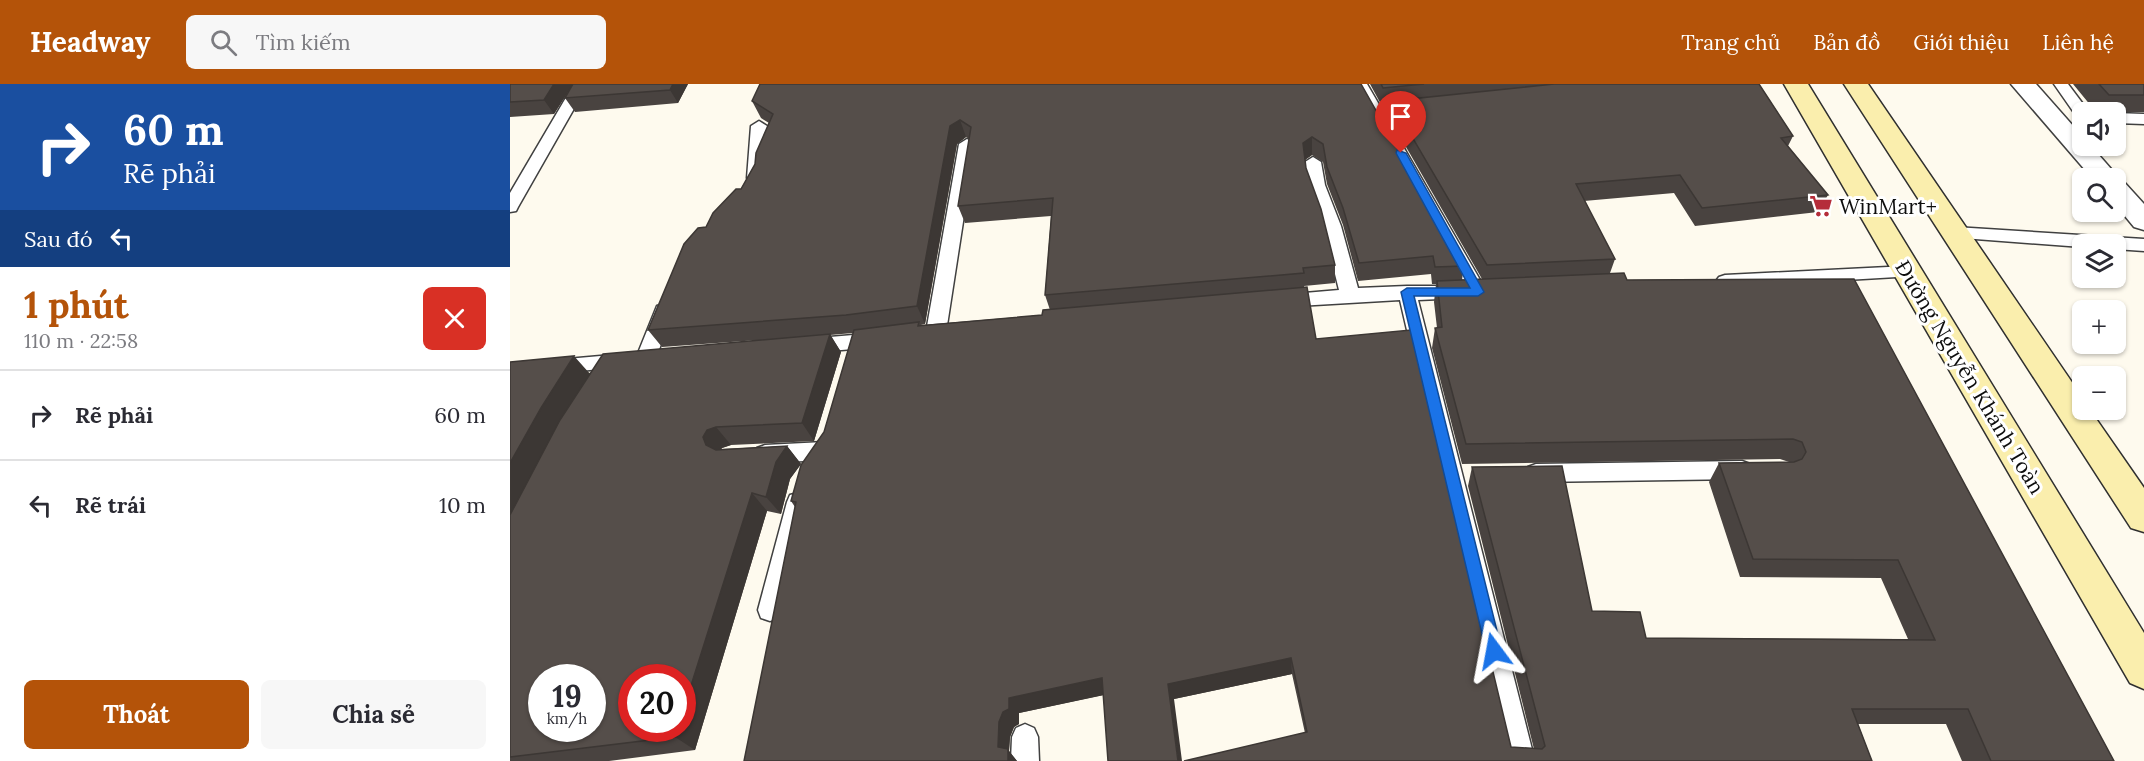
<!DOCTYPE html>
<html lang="vi">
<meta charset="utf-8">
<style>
body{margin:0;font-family:Lora,serif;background:#f7f7f7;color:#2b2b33;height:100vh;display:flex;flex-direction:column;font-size:22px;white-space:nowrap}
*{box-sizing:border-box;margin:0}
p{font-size:20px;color:#7c7c81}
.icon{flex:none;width:33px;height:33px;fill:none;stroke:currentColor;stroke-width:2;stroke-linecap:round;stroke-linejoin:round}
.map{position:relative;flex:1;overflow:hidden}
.details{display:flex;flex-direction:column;background:#fff;width:510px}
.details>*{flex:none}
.top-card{background:#1a4fa0;color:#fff;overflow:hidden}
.tools{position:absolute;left:1562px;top:18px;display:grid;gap:12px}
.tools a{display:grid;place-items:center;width:54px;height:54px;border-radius:9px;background:#fff;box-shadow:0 2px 4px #0004;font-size:30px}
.speed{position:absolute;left:18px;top:580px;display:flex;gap:12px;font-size:30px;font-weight:700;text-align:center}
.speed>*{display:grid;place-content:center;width:78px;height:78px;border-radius:50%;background:#fff;box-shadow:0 2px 4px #0004;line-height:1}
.speed small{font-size:15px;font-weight:400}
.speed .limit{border:9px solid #d22;background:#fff;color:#111}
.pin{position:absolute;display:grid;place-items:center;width:51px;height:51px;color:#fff;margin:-62px -26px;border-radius:50% 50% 50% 0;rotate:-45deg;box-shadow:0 0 6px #0007}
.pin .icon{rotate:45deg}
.me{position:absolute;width:66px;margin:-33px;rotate:347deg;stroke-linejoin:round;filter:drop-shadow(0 0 4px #0008)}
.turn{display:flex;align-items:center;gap:21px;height:126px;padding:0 24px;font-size:27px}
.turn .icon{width:78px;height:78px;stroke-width:2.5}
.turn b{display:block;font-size:42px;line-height:51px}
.then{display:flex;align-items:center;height:57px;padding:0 24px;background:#0003;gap:12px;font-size:22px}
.round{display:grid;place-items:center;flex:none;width:63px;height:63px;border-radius:9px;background:#f7f7f7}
.overview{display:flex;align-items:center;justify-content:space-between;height:102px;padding:0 24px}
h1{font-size:36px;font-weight:800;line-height:45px;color:#b45309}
.cta{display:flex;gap:12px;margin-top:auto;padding:12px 24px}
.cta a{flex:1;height:69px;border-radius:9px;background:#b45309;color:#fff;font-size:24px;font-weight:800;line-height:69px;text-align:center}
.cta a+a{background:#f7f7f7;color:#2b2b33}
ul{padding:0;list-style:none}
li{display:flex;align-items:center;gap:18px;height:90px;padding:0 24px;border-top:2px solid #e1e1e2}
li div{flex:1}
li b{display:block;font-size:22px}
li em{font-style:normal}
header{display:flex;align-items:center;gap:36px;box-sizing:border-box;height:84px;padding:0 30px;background:#b45309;color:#fff}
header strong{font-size:28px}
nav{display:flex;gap:33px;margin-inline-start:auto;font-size:21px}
.search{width:420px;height:54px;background:#f7f7f7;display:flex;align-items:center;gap:15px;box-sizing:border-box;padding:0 21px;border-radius:9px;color:#7c7c81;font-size:22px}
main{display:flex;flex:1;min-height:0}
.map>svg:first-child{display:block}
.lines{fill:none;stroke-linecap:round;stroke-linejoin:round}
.service-casing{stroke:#404040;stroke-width:3}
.minor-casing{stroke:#404040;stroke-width:3}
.secondary-casing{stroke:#2f2f2f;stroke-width:3}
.service{fill:#fff;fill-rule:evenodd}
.minor{fill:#fff;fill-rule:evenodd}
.secondary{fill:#faeead;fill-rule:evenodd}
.wall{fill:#494340;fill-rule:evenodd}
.shaded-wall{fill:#3c3734}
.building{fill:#554e4a;stroke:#3c3734;stroke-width:1.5;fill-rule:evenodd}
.route{fill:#1a73e8;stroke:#114b97;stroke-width:1.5}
.labels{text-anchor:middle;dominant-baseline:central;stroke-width:6;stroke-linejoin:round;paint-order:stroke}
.poi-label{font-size:21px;fill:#0d0d0d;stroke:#fff;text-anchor:start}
.street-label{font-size:21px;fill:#0d0d0d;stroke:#fff}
</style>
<header>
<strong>Headway</strong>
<div class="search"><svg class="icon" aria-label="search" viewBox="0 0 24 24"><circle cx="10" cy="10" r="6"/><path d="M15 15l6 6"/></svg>Tìm kiếm</div>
<nav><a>Trang chủ</a><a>Bản đồ</a><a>Giới thiệu</a><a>Liên hệ</a></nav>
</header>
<main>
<section class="details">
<div class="top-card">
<div class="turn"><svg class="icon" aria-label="right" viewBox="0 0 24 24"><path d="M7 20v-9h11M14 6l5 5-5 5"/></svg><div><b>60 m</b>Rẽ phải</div></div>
<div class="then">Sau đó<svg class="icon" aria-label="left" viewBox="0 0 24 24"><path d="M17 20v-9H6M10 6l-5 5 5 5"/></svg></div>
</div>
<div class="overview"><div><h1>1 phút</h1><p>110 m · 22:58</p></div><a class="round" style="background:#d93025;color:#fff"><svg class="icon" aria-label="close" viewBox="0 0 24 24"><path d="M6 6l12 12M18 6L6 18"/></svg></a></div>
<ul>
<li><svg class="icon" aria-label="right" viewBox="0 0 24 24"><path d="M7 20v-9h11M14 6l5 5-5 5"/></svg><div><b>Rẽ phải</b></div><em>60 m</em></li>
<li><svg class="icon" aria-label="left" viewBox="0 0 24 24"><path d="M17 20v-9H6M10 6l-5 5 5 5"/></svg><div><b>Rẽ trái</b></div><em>10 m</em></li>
</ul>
<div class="cta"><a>Thoát</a><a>Chia sẻ</a></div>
</section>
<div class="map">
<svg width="1634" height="677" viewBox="0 0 1634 677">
<rect width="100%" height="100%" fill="#fefaee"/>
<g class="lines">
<!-- service casing -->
<g class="service-casing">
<path id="service" d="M64,0H78L8,123L6,127L0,128V109Z
M843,0H857L871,24L908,20L916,25L908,30L876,33L977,208L975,213L968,214L960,211L953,214L908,216L1025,677H997L890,216L771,223L764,222L762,217L764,212L771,211L829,206L813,142L799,101L795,78L803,73L811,78L815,101L831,142L848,204L897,202H956Z
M1544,0H1558L1579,28H1572V35L1567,33Z
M1605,29L1634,30V40L1605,39Z
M249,37L257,42L253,94L245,99L237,94L241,42Z
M457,55L465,60L436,248L433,253L426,255L419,253L416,248L449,60Z
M1445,143L1634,155V167L1605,165V160H1572V163L1439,153L1436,149L1439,145Z
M1398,182L1404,184L1407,188L1404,192L1215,203L1209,201L1206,197L1209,193L1215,191Z
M154,220L161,222L163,227L146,274L143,279L136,281L129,279L126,274L145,227L147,222Z
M367,249L374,251L377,256L374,261L367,263L296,269L289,267L286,262L289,257L296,255Z
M113,270L120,272L123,277L120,282L0,294V280Z
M314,358L322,361L325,367L322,373L314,376L255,379L247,376L244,370L247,364L255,361Z
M1232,377L1240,380L1243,386L1240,392L1232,395L1026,398L1018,395L1015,389L1018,383L1026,380Z
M288,409L296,411L299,418L272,526L269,534L260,537L251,534L248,526L277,418L280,411Z
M515,640L524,644L528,653L529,677H501L502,653L506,644Z"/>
</g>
<!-- minor casing -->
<g class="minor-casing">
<path id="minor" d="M1501,0H1526L1572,52V62H1581L1609,94L1607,97L1614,98L1634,120V146L1624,143L1605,120V94H1582Z"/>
</g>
<!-- secondary casing -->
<g class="secondary-casing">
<path id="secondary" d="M1274,0H1298L1634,549V605L1620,599Z
M1334,0H1358L1572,313V326H1580L1634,404V448L1621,444Z"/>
</g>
<!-- service -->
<use href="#service" class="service"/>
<!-- minor -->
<use href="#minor" class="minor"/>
<!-- secondary -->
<use href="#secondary" class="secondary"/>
</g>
<!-- wall -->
<path class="wall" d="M0,0H63L44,30L0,33Z
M63,0H178L168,19L65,28L55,14Z
M851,0L954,182L952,196L972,195L880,35L881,21L872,22L860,0H1249L1283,52L1278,62L1318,111L1308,128L1185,142L1164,109L1074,117L1105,175L1100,189L1117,196L1344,195L1604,677H1452L1436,640H1348L1362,677H674L795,649L782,590L664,615L593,611L509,629V640L504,643L500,653L499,667L507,677H234L285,423L281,417L314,348L343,249L320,251L331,268L304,357L221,361L212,364L211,365L277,362L291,380L280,395L271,430L257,427L185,666L99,677H0V278L80,289L248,256L152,263L138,246L196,143L231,105L245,80L259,39L251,34L242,17ZM456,53L459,55L448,122L455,139L541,132L535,211L540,226L532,231L411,241L415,240L447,60ZM802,71L813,78L817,100L833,141L848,197L921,190L922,200H926L924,218L927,244H925L922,264L952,380L1270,375L1279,378L1209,379L1199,398L1230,493L1371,494L1398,555L1136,554L1082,527L962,383L958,402L1024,665L1001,663L806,255L794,202L825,199V181L796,84L795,76Z
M1563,0H1634V28H1586Z"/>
<!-- shaded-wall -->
<path class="shaded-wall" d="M44,0H63L44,30L34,16Z
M163,0H178L168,19L160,6Z
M450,36L456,53L447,60L415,240L407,222L440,42Z
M802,53V71L793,77V59Z
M320,250L331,268L304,357L292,339Z
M64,272L81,291L0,435V379L31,324Z
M206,343L221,361L212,364L208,371L196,361L193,353L197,346Z
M277,362L291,380L280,395L271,430L256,413L266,378Z
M242,409L257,427L185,666L165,653L168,645H172V630Z
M781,574L782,590L664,615L672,677H668L658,600Z
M592,594L599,610L509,629V640L504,643L500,653L499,667L507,677H498L488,663L489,638L499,614Z"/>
<!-- building -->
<path class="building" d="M0,0H44L34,16L0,18Z
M63,0H163L160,6L55,14Z
M250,0H851L954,182L925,183L923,172L849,179L833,124L817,83L813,60L802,53L793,59L796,84L811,125L825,181L793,184L794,189L535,211L543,114L448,122L461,43L450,36L440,42L407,222L336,231L138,246L174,160L188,144L196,143L203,129L226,105H231L245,80L246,69L263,30L242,17Z
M871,0H914L873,4Z
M1044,0H1249L1283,52L1271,54L1318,111L1192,124L1170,91L1066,100L1105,175L977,181L881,17Z
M1589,0H1634V11H1599Z
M1114,189L1117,196L1344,195L1604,677H1481L1458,625H1342L1362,677H674L797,648L781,574L658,600L668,677H598L592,594L499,614V625L493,628L489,638L488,663L498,665V677H234L286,418L281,417L291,381L314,348L344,246L409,238L408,242L532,231L533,226L797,203L806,255L901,246L1001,663L1032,665L1035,662L962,383L1052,382L1082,527L1130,528L1136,554L1425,556L1388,476L1243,475L1209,379L1284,378L1292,375L1296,368L1292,358L1283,355L956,360L925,244L932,243L927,197Z
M320,250L292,339L206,343L197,346L193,353L196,361L206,366L277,362L266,378L256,413L242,409L172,630V594H122V645H168L165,653L0,673V431L50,336L93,270ZM32,594H82V645H32Z
M64,272L31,324L0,379V278Z"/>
<!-- route -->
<path class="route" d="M887,66L896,69L974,208L968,212H904L992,567L990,572L984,575L978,572L976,567L891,208L897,204H960L886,69Z"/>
<!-- icons -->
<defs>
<g id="supermarket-bare" transform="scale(1.8)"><path d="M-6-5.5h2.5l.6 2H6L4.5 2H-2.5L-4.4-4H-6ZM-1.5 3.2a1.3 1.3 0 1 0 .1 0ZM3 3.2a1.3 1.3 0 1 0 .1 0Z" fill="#b52d3a" stroke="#fff" stroke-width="2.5" paint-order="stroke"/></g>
</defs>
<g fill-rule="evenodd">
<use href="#supermarket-bare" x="1311" y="122"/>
</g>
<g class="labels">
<!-- poi labels -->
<g class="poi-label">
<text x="1329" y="122">WinMart+</text>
</g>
<!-- street labels -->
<g class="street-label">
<text transform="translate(1460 293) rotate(59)">Đường Nguyễn Khánh Toàn</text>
</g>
</g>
</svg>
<div class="tools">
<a><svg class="icon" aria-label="sound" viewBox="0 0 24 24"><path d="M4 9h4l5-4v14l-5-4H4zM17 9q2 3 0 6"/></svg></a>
<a><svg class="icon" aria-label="search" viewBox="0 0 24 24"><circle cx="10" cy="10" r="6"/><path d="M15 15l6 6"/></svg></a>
<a><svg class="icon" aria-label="layers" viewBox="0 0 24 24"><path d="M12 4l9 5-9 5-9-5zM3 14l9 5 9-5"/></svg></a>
<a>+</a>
<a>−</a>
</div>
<div class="speed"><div>19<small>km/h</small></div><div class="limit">20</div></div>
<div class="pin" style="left:891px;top:69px;background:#d93025"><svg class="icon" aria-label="arrive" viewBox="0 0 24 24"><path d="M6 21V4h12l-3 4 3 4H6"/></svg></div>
<svg class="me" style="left:984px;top:567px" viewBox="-20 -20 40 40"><path d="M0-17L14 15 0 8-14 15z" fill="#1a73e8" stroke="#fff" stroke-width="4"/></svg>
</div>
</main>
